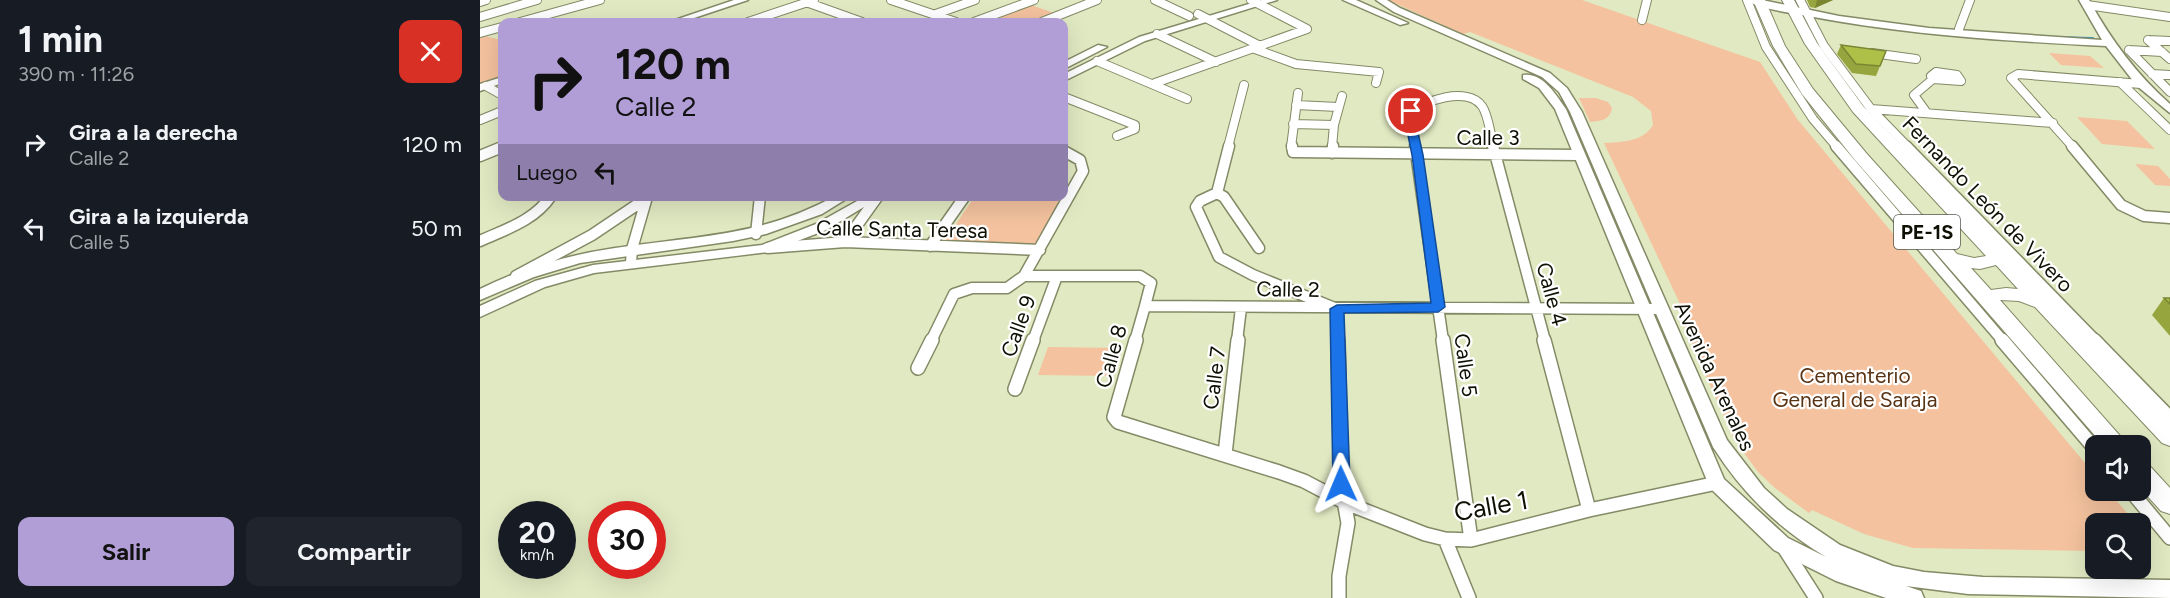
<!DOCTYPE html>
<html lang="es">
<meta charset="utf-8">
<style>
body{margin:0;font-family:Figtree,sans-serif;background:#20242c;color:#f1f3f6;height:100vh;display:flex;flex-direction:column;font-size:22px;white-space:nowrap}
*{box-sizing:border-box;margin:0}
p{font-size:20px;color:#9ea1a6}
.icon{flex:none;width:33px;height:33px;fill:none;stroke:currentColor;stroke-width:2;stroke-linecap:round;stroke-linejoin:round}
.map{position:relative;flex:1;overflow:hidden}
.drawer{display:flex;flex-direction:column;background:#171b24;width:480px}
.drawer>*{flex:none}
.top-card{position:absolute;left:18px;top:18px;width:570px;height:183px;border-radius:12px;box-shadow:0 6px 24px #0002;background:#b29ed6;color:#111;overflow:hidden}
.buttons{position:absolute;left:1605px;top:435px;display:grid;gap:12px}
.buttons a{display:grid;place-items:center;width:66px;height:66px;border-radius:12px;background:#171b24;box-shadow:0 6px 24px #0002;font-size:30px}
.speed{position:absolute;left:18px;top:501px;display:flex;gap:12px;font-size:30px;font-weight:700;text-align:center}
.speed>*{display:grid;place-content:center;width:78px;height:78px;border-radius:50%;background:#171b24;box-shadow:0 6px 24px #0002;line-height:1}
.speed small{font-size:15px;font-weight:400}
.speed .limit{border:9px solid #d22;background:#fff;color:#111}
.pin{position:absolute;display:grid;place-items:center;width:51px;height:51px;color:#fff;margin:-26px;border:3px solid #fff;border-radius:50%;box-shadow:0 2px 6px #0007}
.me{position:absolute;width:66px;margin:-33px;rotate:359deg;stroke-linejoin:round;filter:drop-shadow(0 0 4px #0008)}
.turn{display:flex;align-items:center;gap:21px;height:126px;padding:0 18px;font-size:27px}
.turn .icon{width:78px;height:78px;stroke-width:2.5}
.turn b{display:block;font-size:42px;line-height:51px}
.then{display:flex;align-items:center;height:57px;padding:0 18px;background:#0003;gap:12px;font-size:22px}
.round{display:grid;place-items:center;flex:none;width:63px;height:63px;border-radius:12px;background:#20242c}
.overview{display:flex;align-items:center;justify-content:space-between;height:102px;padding:0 18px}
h1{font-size:36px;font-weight:700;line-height:45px}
.action{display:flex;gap:12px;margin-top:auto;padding:12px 18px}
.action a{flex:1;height:69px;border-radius:12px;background:#b29ed6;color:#111;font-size:24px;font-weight:700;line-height:69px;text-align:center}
.action a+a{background:#20242c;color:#f1f3f6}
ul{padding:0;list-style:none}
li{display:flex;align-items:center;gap:18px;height:84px;padding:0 18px}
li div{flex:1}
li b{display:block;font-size:22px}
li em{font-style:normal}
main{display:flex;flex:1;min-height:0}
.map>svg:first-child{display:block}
.green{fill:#f4c29e}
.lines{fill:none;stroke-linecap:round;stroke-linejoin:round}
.stream{stroke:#3997cb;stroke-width:2}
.street-far2-casing{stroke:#838a66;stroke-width:10}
.street-far1-casing{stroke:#838a66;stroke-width:13}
.street-casing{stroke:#838a66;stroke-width:16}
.secondary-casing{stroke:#838a66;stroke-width:3}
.highway-casing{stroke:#838a66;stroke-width:2}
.street-far2{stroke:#fff;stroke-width:8}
.street-far1{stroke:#fff;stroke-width:10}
.street{stroke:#fff;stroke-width:13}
.secondary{fill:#fff;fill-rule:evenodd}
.highway{fill:#fff;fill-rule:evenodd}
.wall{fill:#96a53e}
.shaded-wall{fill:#7a8632}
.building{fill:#aec048;stroke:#7a8632;stroke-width:1.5}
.route{fill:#1a73e8;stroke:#114b97;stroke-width:1.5}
.labels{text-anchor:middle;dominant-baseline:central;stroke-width:4.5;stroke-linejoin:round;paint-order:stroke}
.shield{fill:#fff;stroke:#56584f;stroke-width:1.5}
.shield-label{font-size:20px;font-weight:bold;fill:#0e1004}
.street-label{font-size:21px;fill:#0e1004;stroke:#fff}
.park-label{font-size:21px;fill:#583314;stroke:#fff}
.near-street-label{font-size:26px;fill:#0e1004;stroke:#fff}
</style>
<main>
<section class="drawer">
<div class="overview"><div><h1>1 min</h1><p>390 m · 11:26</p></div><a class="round" style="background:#d93025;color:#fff"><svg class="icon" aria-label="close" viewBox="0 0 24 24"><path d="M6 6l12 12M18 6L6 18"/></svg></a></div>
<ul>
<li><svg class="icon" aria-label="right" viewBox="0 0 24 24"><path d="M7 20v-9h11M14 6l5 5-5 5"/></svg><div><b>Gira a la derecha</b><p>Calle 2</p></div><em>120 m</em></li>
<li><svg class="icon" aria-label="left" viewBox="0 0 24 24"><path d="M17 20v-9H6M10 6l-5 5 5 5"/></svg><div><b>Gira a la izquierda</b><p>Calle 5</p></div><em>50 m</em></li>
</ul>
<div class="action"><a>Salir</a><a>Compartir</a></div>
</section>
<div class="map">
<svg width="1690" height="598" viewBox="0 0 1690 598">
<rect width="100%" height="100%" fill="#e1e9c2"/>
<!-- green -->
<path class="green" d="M908,0H1102L1280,62L1318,120L1615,475L1616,490L1628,491L1656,523L1616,524L1615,551L1433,548L1384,534L1332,510L1329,513L1295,488L1278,472L1267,457L1254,439L1204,326L1210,325L1124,143C1142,142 1163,142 1173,125L1171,111L1153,97L990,32L983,34Z
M551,5L577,14C557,22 534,27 513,19Z
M0,35L22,40V76L0,85Z
M1569,53L1610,56L1624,68L1581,65Z
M1099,98H1116L1128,102L1132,108C1130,120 1121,121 1110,122Z
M1597,117L1647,121L1675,149L1622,144Z
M1655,164L1678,166L1690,179V186L1675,185Z
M494,197H581L555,247L463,244Z
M568,347L638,348L630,376L558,375Z"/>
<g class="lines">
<!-- stream -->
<path class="stream" d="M1571,37L1613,38"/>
<!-- street-far2 casing -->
<g class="street-far2-casing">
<path id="street-far2" d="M411,0L476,22
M675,0L709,16
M1267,0L1286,47L1333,119L1357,147
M1320,0L1344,46L1391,109L1428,147
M0,2L6,0
M326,2L382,22
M1607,5L1690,17
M718,14L782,47
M453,15L495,0
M0,17L57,0
M1162,20L1167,0
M40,22L120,0
M268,22L334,0
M494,22L554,0
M562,22L617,0
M1479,29L1490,0
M0,33L22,27
M677,34L736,62
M1668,40L1690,59
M1668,40L1690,41
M775,49L816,64L899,72L896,83
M1649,50L1690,92
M1649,50L1682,52
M1392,53L1436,59
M617,61L707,99
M1456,72L1477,75L1481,81L1453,79L1451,76Z
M1672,74L1690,75
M1640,82L1690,130
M675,83L827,29L771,0
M6,86L22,95
M584,97L655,125V129L637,136
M816,105L858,107
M1391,109L1573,123
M1447,113L1434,95L1453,79
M0,120L22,111
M813,124L854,125
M748,147L764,85
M811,147L818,93
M852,147L854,125L862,96
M935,147L929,115C942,100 988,86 1002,106C1009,116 1010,135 1014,147
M1593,147L1531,78L1538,74L1661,84"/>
</g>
<!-- street-far1 casing -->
<g class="street-far1-casing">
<path id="street-far1" d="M812,146L813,152L1099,155
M935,146L963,341
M1013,146L1065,341
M1356,146L1523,341
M1426,146L1616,341
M1592,146L1641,205L1664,216L1690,218
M852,153L853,146
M0,156L22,147
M737,193L720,201L716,207L739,257L773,275L857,309L858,341
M737,193L749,146
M737,193L744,197L779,248
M276,234L280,196
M0,241C26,229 54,221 71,196
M365,242L398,196
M450,246L485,196
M288,248L365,242L560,250
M151,263L152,249L167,197
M36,276L112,235L167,198
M544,276L603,171L600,160L584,151
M451,341L474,294L492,288H527L544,276H660L671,283L665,306L1181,309
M553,341L577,276
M655,341L665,306
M757,341L761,308"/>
</g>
<!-- street casing -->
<g class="street-casing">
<path id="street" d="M656,340L634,417L638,422L799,472L824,481L866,503L945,534L965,539L991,540L1109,510L1237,483
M858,340L861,484L868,523L859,576V598
M963,340L991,540
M1064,340L1109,510
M1522,340L1616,450
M1614,340L1690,418
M438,368L452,340
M535,389L553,340
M745,454L758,340
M1650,490L1690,538
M965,539L989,598
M1304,548L1336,598"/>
</g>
<!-- secondary casing -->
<g class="secondary-casing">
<path id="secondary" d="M254,0H268L202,22H189Z
M782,0H797L665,41L584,81V74L659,37Z
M863,0H876L928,23L920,25Z
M896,0H907L920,8L1070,73L1087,88L1102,112L1247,440L1284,488L1307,509L1360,545L1413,566L1444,572L1503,577L1690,580V598L1488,594L1426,586L1441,591L1444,598H1406L1356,581L1294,550L1230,488L1075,109L1059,88L1043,79V75C1063,72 1076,95 1086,109L1244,479L1308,538L1346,557C1298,528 1263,494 1233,447L1090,112L1079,92L1062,77L914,12Z
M1266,0H1282L1359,16L1449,28L1622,40L1599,0H1609C1631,40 1656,74 1690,104V113L1657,86L1626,46C1527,41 1427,35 1328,16C1312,13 1279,9 1266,0Z
M618,45L627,47L584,69V62Z
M22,77V83L0,91V84Z
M355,196H371L342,214L286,234L253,241L100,263L54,277L0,300V289C42,268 88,255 135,248C214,236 281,237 355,196Z
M386,196H402L346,230L289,252L114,273L65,287L0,317V306L55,281L113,265L282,245L336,224Z"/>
</g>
<!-- highway casing -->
<g class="highway-casing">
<path id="highway" d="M1273,0H1285L1305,46L1333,89L1387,154L1477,254L1494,258L1506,256L1373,112L1325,44L1302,0H1314L1337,43L1383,106L1690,422V446L1682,443L1555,307L1539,301L1520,300L1649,446H1624L1375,160L1322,94L1293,46ZM1516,265L1538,289L1526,288L1511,290L1491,268L1500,269Z
M1660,462L1668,464L1690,488V514L1681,511L1660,488Z"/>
</g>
<!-- street-far2 -->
<use href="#street-far2" class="street-far2"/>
<!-- street-far1 -->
<use href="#street-far1" class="street-far1"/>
<!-- street -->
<use href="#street" class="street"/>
<!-- secondary -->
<use href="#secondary" class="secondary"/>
<!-- highway -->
<use href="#highway" class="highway"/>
</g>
<!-- wall -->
<path class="wall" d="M1327,0H1353L1335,8L1330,7Z
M1361,45L1406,51L1396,76L1372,73L1357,54Z
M1684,298H1690V336L1672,315Z"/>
<!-- shaded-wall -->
<path class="shaded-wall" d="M1337,0H1353L1335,8Z"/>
<!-- building -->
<path class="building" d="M1361,45L1406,51L1400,66L1376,64Z
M1684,298H1690V304Z"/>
<!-- route -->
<path class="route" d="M931,108L936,111L934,115L943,155L965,307L958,312L864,313L870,484L867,488L861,490L855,488L853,484L850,309L857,305L951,303L932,155L924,115L927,109Z"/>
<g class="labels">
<!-- shield labels -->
<rect class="shield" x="1414" y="215" width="66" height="34" rx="4.5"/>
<g class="shield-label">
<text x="1447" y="232">PE-1S</text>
</g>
<!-- street labels -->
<g class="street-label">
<text x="1008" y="137">Calle 3</text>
<text transform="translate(1508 204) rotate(46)">Fernando León de Vivero</text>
<text transform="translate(422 229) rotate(1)">Calle Santa Teresa</text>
<text transform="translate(808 289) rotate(1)">Calle 2</text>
<text transform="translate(1072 294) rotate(75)">Calle 4</text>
<text transform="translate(538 326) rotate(-70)">Calle 9</text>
<text transform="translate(631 356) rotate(-74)">Calle 8</text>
<text transform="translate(986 365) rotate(82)">Calle 5</text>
<text transform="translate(1235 376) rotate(65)">Avenida Arenales</text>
<text transform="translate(734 378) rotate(-83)">Calle 7</text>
</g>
<!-- park labels -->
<g class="park-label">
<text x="1375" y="375">Cementerio<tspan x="1375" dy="24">General de Saraja</tspan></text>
</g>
<!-- near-street labels -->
<g class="near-street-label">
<text transform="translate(1011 506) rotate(-10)">Calle 1</text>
</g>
</g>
</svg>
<div class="buttons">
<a><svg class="icon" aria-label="sound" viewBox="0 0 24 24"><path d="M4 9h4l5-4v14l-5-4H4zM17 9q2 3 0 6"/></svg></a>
<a><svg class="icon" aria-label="search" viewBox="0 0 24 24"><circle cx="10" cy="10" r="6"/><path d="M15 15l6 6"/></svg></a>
</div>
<div class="speed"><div>20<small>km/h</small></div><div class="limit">30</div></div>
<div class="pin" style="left:931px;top:111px;background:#d93025"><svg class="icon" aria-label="arrive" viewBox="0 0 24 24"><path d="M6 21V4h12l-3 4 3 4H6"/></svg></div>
<svg class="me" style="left:861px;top:484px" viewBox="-20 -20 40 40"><path d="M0-17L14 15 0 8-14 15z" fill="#1a73e8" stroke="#fff" stroke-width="4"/></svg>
<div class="top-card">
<div class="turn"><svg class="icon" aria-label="right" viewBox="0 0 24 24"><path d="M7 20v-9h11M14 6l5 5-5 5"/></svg><div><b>120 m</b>Calle 2</div></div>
<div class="then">Luego<svg class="icon" aria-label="left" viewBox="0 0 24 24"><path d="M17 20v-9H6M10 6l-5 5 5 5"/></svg></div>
</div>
</div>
</main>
